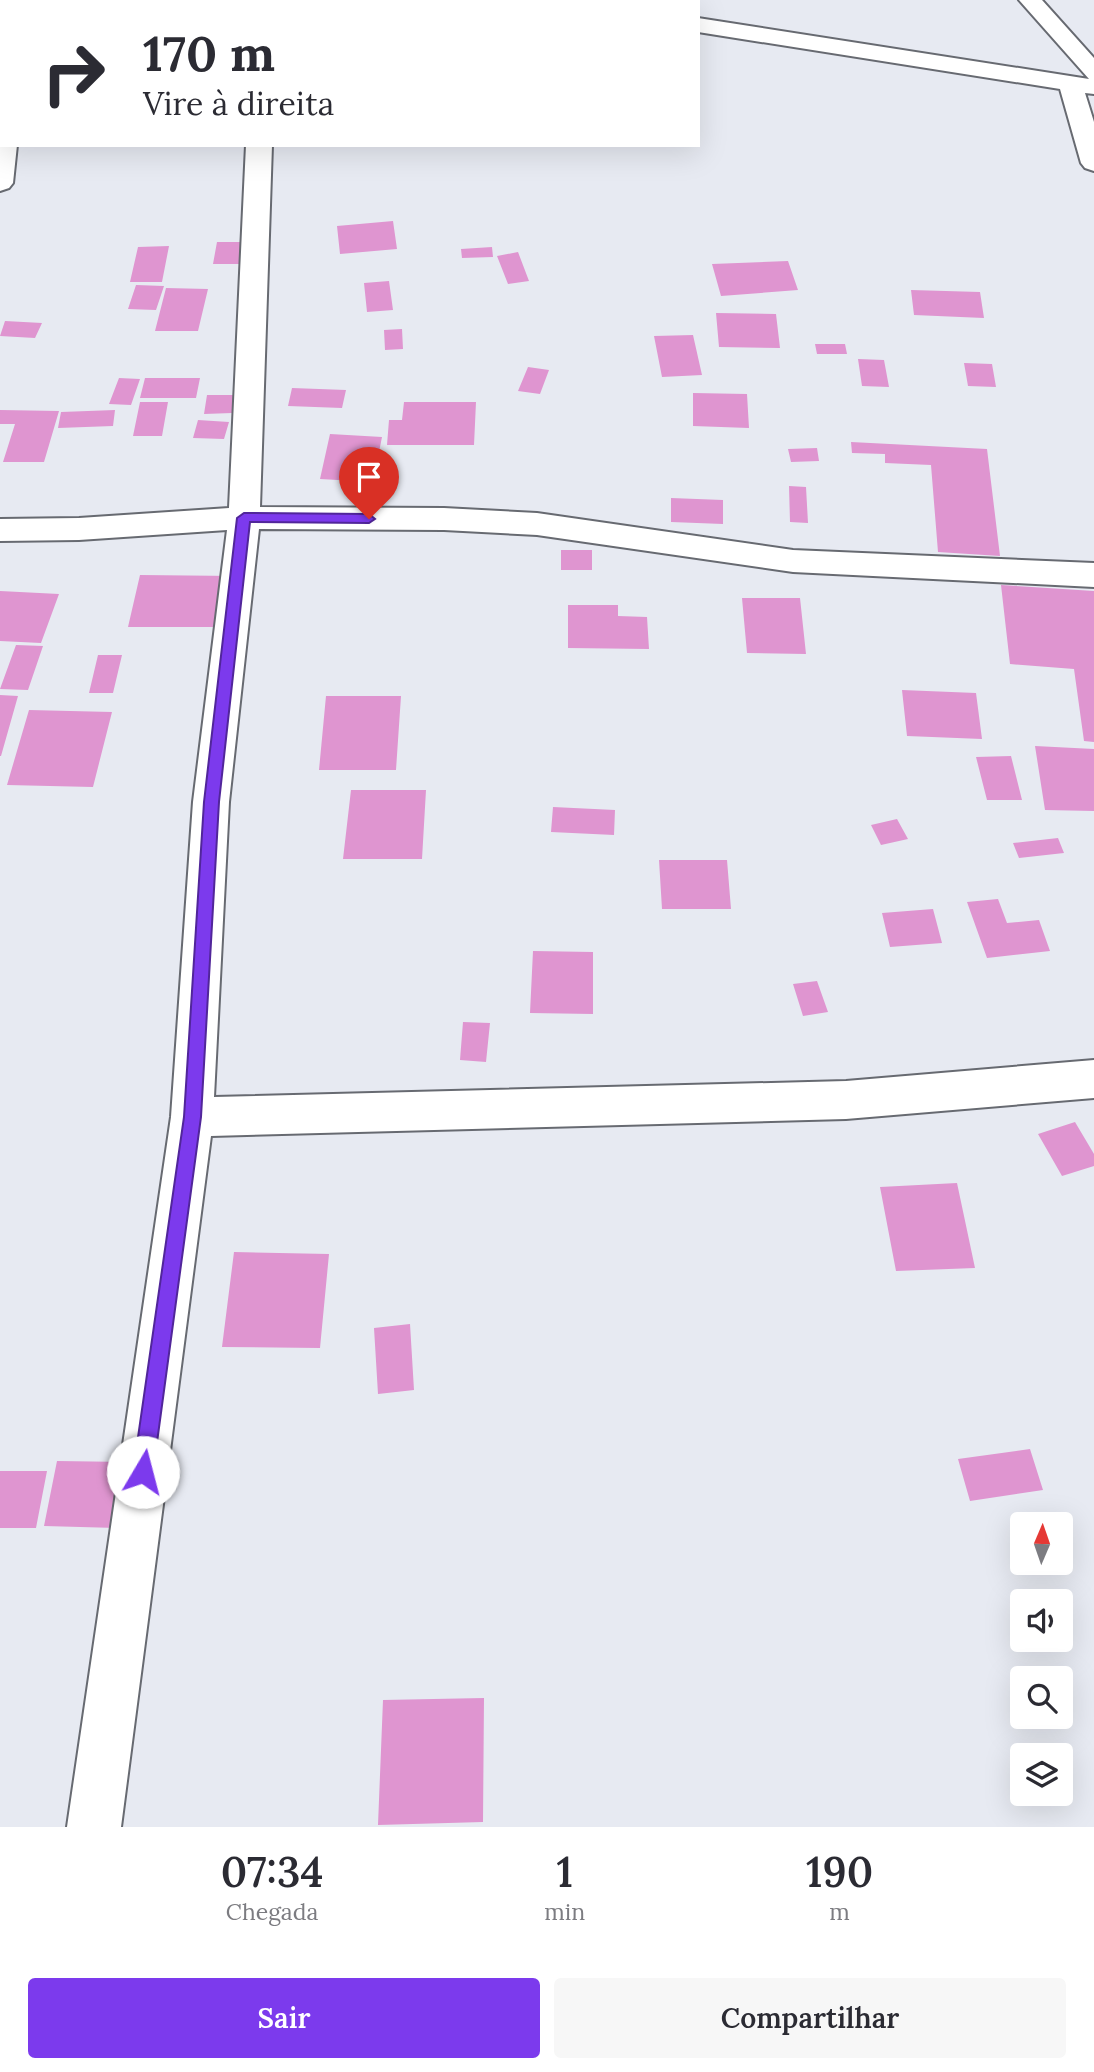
<!DOCTYPE html>
<html lang="pt">
<meta charset="utf-8">
<style>
body{margin:0;font-family:Lora,serif;background:#f7f7f7;color:#2b2b33;height:100vh;display:flex;flex-direction:column;font-size:26px;white-space:nowrap}
*{box-sizing:border-box;margin:0}
p{font-size:23px;color:#7c7c81}
.icon{flex:none;width:38px;height:38px;fill:none;stroke:currentColor;stroke-width:2;stroke-linecap:round;stroke-linejoin:round}
.map{position:relative;height:1827px;overflow:hidden}
.side{display:flex;flex-direction:column;background:#fff;flex:1}
.side>*{flex:none}
.top-card{position:absolute;left:0px;top:0px;width:700px;height:147px;box-shadow:0 7px 28px #0002;background:#fff;color:#2b2b33;overflow:hidden}
.needle{width:46px;rotate:2deg}
.controls{position:absolute;left:1010px;top:1512px;display:grid;gap:14px}
.controls a{display:grid;place-items:center;width:63px;height:63px;border-radius:7px;background:#fff;box-shadow:0 7px 28px #0002;font-size:35px}
.pin{position:absolute;display:grid;place-items:center;width:60px;height:60px;color:#fff;margin:-72px -30px;border-radius:50% 50% 50% 0;rotate:-45deg;box-shadow:0 0 7px #0007}
.pin .icon{rotate:45deg}
.me{position:absolute;width:77px;margin:-38px;rotate:8deg;stroke-linejoin:round;filter:drop-shadow(0 0 5px #0008)}
.turn{display:flex;align-items:center;gap:24px;height:147px;padding:0 28px;font-size:32px}
.turn .icon{width:91px;height:91px;stroke-width:2.5}
.turn b{display:block;font-size:49px;line-height:60px}
.eta{display:flex;justify-content:space-evenly;align-items:center;height:119px;text-align:center}
.eta b{font-size:42px;font-weight:600;line-height:49px}
.cta{display:flex;gap:14px;margin-top:auto;padding:14px 28px}
.cta a{flex:1;height:80px;border-radius:7px;background:#7c3aed;color:#fff;font-size:28px;font-weight:600;line-height:80px;text-align:center}
.cta a+a{background:#f7f7f7;color:#2b2b33}
.map>svg:first-child{display:block}
.building{fill:#df95d0}
.lines{fill:none;stroke-linecap:round;stroke-linejoin:round}
.minor-casing{stroke:#676a71;stroke-width:4}
.minor{fill:#fff;fill-rule:evenodd}
.route{fill:#7c3aed;stroke:#51269a;stroke-width:2}
</style>
<div class="map">
<svg width="1094" height="1827" viewBox="0 0 1094 1827">
<rect width="100%" height="100%" fill="#e7eaf2"/>
<!-- building -->
<path class="building" d="M393,221L397,249L340,254L337,226Z
M217,242H250L246,264H213Z
M169,246L162,282H130L138,247Z
M492,247L493,257L462,258L461,249Z
M518,252L529,281L508,284L497,256Z
M788,261L798,290L721,296L712,264Z
M389,281L393,310L367,312L364,283Z
M136,285L164,286L156,310L128,309Z
M166,288L208,289L198,331H155Z
M911,290L980,292L984,318L914,315Z
M716,313L776,314L780,348L719,347Z
M5,321L42,323L35,338L0,336Z
M402,329L403,349L385,350L384,330Z
M693,335L702,375L662,377L654,336Z
M815,344H845L847,354H817Z
M858,359L884,360L889,387L862,386Z
M964,363L992,364L996,387L968,386Z
M528,367L549,370L540,394L518,391Z
M119,378L140,379L131,405L109,404Z
M145,378H200L196,398H140Z
M292,388L346,390L342,408L288,406Z
M693,393L747,394L749,428L693,426Z
M207,395H234L232,413L204,414Z
M140,402H168L162,436H133Z
M404,402H476L474,445H387L389,420H402Z
M0,410L59,411L44,462H3L15,424H0Z
M115,410L113,426L58,428L61,412Z
M198,420L229,422L224,439L193,438Z
M330,434L382,437L373,482L320,479Z
M851,442L987,449L1000,556L938,552L931,465L885,463V454L852,453Z
M817,448L819,461L791,462L788,449Z
M789,486L806,487L808,523L790,522Z
M671,498L723,500V524L671,522Z
M561,550H592V570H561Z
M140,575L236,576L227,627H128Z
M1001,585L1094,591V742L1084,741L1074,669L1010,664Z
M0,591L59,594L41,643L0,641Z
M742,598H800L806,654L747,653Z
M568,605H618V616L647,617L649,649L568,648Z
M16,645L43,646L28,690L0,689Z
M98,655H122L113,693H89Z
M902,690L976,693L982,739L907,736Z
M0,695L18,696L1,756H0Z
M326,696H401L396,770H319Z
M29,710L112,712L93,787L7,785Z
M1035,746L1094,749V811L1045,810Z
M1011,756L1022,800H987L976,757Z
M351,790H426L422,859H343Z
M553,807L615,810L614,835L551,832Z
M897,819L908,839L881,845L871,825Z
M1058,838L1064,853L1019,858L1013,843Z
M659,860H727L731,909H662Z
M998,899L1007,923L1039,920L1050,951L987,958L967,902Z
M933,909L942,943L890,947L882,913Z
M533,951L593,952V1014L530,1013Z
M817,981L828,1012L803,1016L793,984Z
M463,1022L490,1023L486,1062L460,1060Z
M1075,1122L1094,1154V1166L1062,1176L1038,1134Z
M957,1183L975,1268L896,1271L880,1187Z
M234,1252L329,1254L320,1348L222,1347Z
M410,1324L414,1390L378,1394L374,1328Z
M1030,1449L1043,1490L970,1501L958,1459Z
M57,1461L128,1462L117,1528L44,1526Z
M0,1471H47L36,1528H0Z
M484,1698L483,1822L378,1825L383,1700Z"/>
<g class="lines">
<!-- minor casing -->
<g class="minor-casing">
<path id="minor" d="M64,0H86L63,2Z
M254,0H276V2H254Z
M528,0H560L561,2H529Z
M1019,0H1042L1094,58V94L1085,93L1094,122V171L1085,168L1081,163L1060,89L698,32V18L1089,79Z
M0,138L2,145H17L13,183L9,188L0,191Z
M246,145H272L260,507L444,508L537,513L793,550L1094,563V587L793,572L537,535L444,530L259,529L229,802L214,1097L846,1081L1094,1060V1098L846,1119L211,1136L121,1827H67L171,1117L193,802L227,530L79,540L0,541V519L79,518L229,508Z"/>
</g>
<!-- minor -->
<use href="#minor" class="minor"/>
</g>
<!-- route -->
<path class="route" d="M244,513L369,514L375,519L369,523L250,522L219,802L201,1117L153,1472L150,1479L143,1482L136,1479L133,1472L184,1117L204,802L237,518Z"/>
</svg>
<div class="controls">
<a><svg class="needle" viewBox="-14 -14 28 28"><path d="M0-13l5 13h-10z" fill="#e53935"/><path d="M0 13l5-13h-10z" fill="#7c7c81"/></svg></a>
<a><svg class="icon" aria-label="sound" viewBox="0 0 24 24"><path d="M4 9h4l5-4v14l-5-4H4zM17 9q2 3 0 6"/></svg></a>
<a><svg class="icon" aria-label="search" viewBox="0 0 24 24"><circle cx="10" cy="10" r="6"/><path d="M15 15l6 6"/></svg></a>
<a><svg class="icon" aria-label="layers" viewBox="0 0 24 24"><path d="M12 4l9 5-9 5-9-5zM3 14l9 5 9-5"/></svg></a>
</div>
<div class="pin" style="left:369px;top:519px;background:#d93025"><svg class="icon" aria-label="arrive" viewBox="0 0 24 24"><path d="M6 21V4h12l-3 4 3 4H6"/></svg></div>
<svg class="me" style="left:143px;top:1472px" viewBox="-20 -20 40 40"><circle r="19" fill="#fff"/><path d="M0-13L10 11 0 6-10 11z" fill="#7c3aed"/></svg>
<div class="top-card">
<div class="turn"><svg class="icon" aria-label="right" viewBox="0 0 24 24"><path d="M7 20v-9h11M14 6l5 5-5 5"/></svg><div><b>170 m</b>Vire à direita</div></div>
</div>
</div>
<section class="side">
<div class="eta">
<div><b>07:34</b><p>Chegada</p></div>
<div><b>1</b><p>min</p></div>
<div><b>190</b><p>m</p></div>
</div>
<div class="cta"><a>Sair</a><a>Compartilhar</a></div>
</section>
